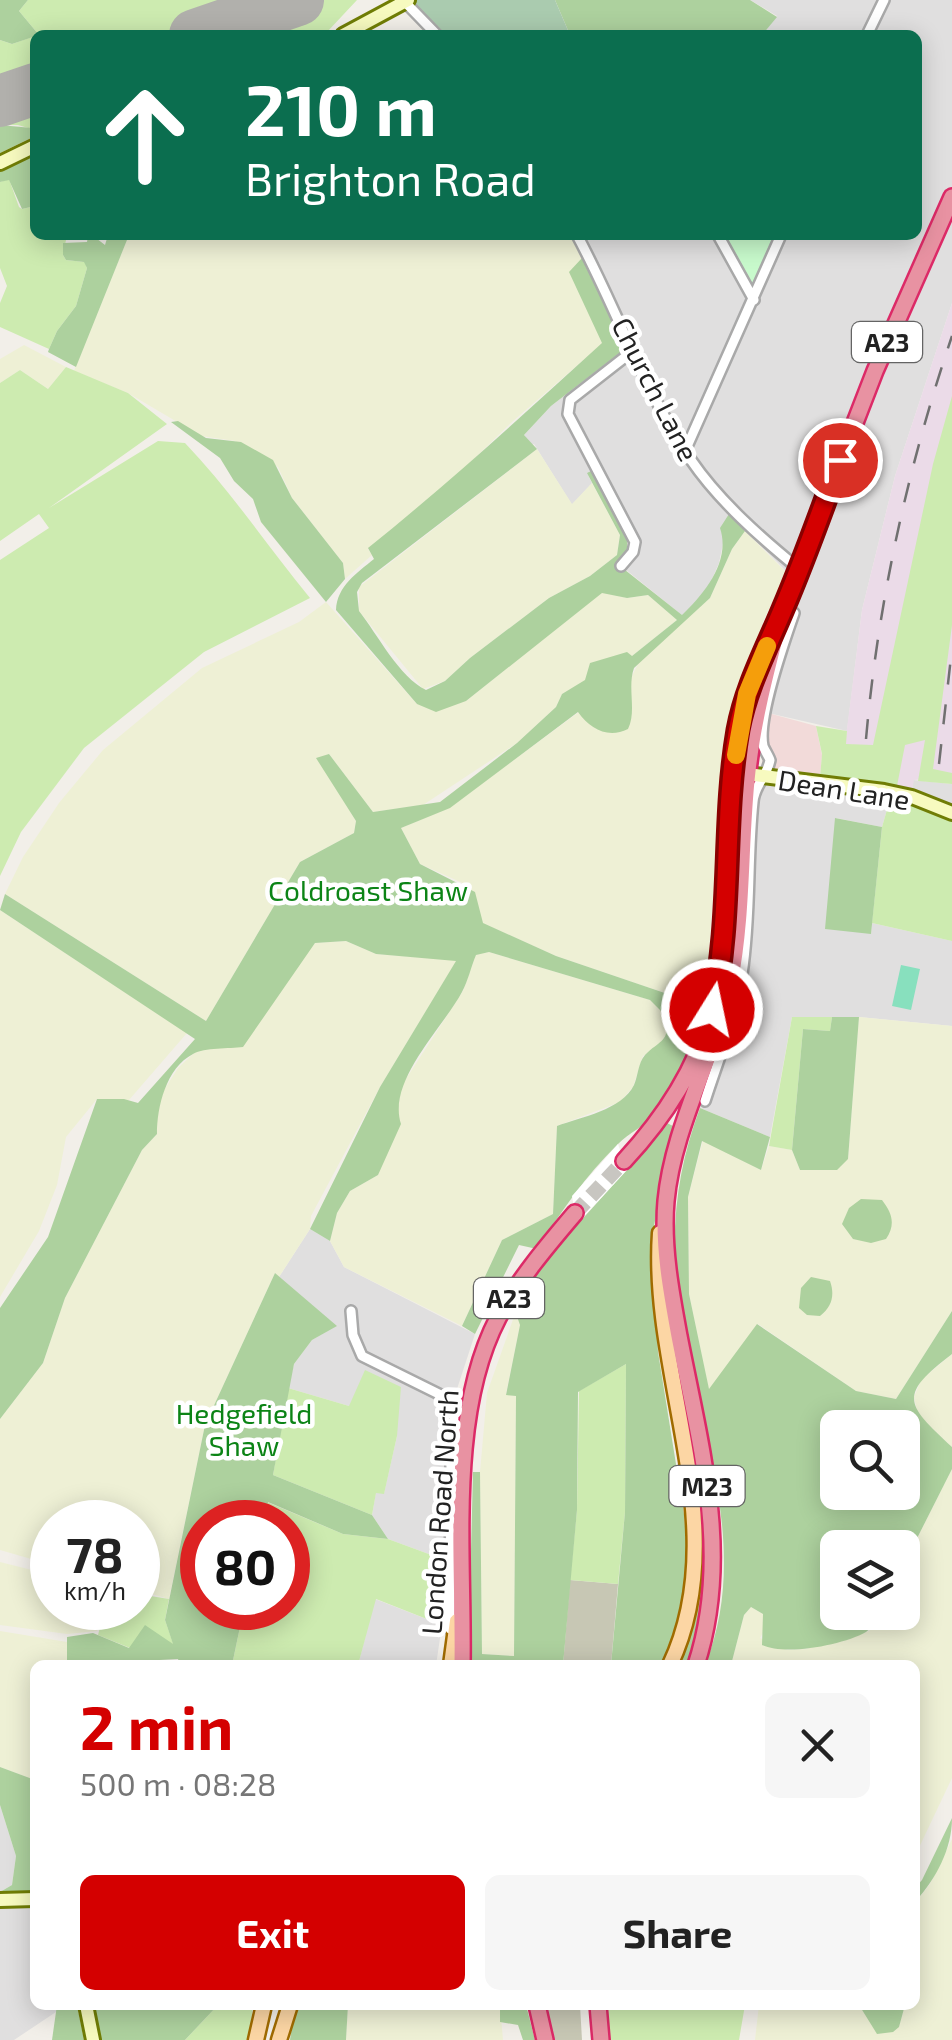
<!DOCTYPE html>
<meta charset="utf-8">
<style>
body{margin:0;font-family:"Exo 2",sans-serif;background:#f6f6f6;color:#222;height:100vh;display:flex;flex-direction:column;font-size:38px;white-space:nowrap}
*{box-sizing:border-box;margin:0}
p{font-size:32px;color:#767676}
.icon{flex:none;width:55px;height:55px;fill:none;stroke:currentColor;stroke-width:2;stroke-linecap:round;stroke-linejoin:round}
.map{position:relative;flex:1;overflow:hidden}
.details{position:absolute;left:30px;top:1660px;width:890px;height:350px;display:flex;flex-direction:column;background:#fff;border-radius:15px;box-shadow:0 5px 25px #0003}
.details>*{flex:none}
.guide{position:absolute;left:30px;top:30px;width:892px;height:210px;border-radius:15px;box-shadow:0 5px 25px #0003;background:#0b6e4f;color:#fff;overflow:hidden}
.controls{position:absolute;left:820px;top:1410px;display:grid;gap:20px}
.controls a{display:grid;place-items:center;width:100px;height:100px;border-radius:15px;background:#fff;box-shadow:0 5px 25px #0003;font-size:50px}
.speed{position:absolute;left:30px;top:1500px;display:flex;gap:20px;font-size:50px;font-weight:700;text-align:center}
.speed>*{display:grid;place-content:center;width:130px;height:130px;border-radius:50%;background:#fff;box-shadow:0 5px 25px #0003;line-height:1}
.speed small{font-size:25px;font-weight:400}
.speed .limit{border:15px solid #d22;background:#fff;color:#111}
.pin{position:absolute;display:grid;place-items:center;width:85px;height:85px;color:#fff;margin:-42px;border:5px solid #fff;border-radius:50%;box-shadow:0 2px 10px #0007}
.me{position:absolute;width:110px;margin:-55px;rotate:10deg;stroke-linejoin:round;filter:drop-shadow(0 0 8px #0008)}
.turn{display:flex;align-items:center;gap:35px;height:210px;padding:0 50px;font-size:45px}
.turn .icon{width:130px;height:130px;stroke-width:2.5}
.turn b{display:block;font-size:70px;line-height:85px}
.round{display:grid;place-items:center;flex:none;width:105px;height:105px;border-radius:15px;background:#f6f6f6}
.head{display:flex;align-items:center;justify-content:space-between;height:170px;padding:0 50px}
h1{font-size:60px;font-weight:700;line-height:75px;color:#d40000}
.cta{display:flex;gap:20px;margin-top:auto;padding:20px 50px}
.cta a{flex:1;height:115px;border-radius:15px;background:#d40000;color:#fff;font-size:40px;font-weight:700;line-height:115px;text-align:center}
.cta a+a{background:#f6f6f6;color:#222}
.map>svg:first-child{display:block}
.residential{fill:#e0dfdf}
.commercial{fill:#f2dad9}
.industrial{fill:#ebdbe8}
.construction{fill:#c7c7b4}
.farmland{fill:#eef0d5}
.grass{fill:#cdebb0}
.forest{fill:#add19e;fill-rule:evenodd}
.cemetery{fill:#aacbaf}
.park{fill:#c8facc}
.pitch{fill:#88e0be}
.pier{fill:#fff}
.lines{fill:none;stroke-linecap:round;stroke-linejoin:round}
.runway{stroke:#b1b0ac;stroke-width:52}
.highway-tunnel{stroke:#c8c6c1;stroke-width:15;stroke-dasharray:15 8;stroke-linecap:butt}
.street-casing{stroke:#a9a9a9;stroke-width:14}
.secondary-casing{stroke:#707d05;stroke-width:18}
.primary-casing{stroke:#a06b00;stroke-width:19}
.highway-casing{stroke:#dc2a67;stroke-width:20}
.street{stroke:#fff;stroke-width:9}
.secondary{stroke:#f7fabf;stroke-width:12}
.primary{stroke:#fcd6a4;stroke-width:14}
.highway{stroke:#e892a2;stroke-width:15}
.rail{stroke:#707070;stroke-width:2.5;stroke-dasharray:20 20;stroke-linecap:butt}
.route-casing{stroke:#8a0000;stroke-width:25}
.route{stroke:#d40000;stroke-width:18}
.slow{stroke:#f59e0b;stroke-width:18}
.labels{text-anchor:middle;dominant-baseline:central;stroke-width:9;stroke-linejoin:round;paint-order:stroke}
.shield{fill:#fff;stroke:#646464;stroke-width:2.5}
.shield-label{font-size:25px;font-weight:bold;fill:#222}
.street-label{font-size:28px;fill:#222;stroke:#fff}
.park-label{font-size:28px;fill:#0c8416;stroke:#fff}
</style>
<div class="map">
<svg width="952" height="2040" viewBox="0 0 952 2040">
<rect width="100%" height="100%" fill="#f2efe9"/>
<!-- residential -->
<path class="residential" d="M750,0H952V303L895,476L862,610L847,731L768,713L802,587L729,514L719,563L706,593L683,616L620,565L630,546L587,473L592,483L572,505L534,444L531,445L524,435L551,406L630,344L576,235H918V35H762L777,16Z
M768,780L891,796L882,827L836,818L871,934L872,923L952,941V1026L859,1017H792L770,1137L700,1108L733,1013L757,791Z
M913,780L952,784V806L912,790Z
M310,1229L330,1241L344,1267L475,1334L457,1389L444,1409L445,1560L388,1539L372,1515L376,1492L384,1493L397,1436L349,1406L288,1388L294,1364L312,1340L336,1326L279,1277Z
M375,1599L442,1625L436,1665H358Z
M0,1805L16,1856L12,1885L0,1892Z
M0,1907H35V2005H57L59,2010L14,2040H0Z"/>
<!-- commercial -->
<path class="commercial" d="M768,713L816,726L822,755L820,778L761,769Z"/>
<!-- industrial -->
<path class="industrial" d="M952,303V777L914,780L912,790L896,791L842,768L862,610L895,476Z"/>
<!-- construction -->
<path class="construction" d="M570,1580L618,1584L611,1665H563Z
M546,2005H580L582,2040H554Z"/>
<!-- farmland -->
<path class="farmland" d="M129,235H570L582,258L570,273L603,343L512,422L449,483L368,549L372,555L345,579L343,563L292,498L278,467L235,441L201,436L128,393L74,371Z
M24,345L66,367L48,389L20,370L0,383V359Z
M537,449L572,504L592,483L620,535L617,555L590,576L549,598L470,658L445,681L423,689L359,611V587Z
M745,531L786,572L763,622L731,717L720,797L707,979L697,1004L556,956L482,923L467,885L420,864L401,828L450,807L579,712L630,697V680L640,660L710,598L732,549Z
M602,592L627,598L648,595L677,620L632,656L562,694L556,707L517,743L423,805L373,812L329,754L324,769L356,821L354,833L300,862L206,1021L5,894L23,857L59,803L103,750L202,668L299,622L326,602L417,704L466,701Z
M0,910L187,1033L129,1100L97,1099L66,1137L57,1185L39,1231L0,1297Z
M346,941L376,954L457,960L380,1087L311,1216L310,1229L279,1277L275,1273L205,1425L169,1599L138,1590V1522H52V1565L0,1550V1419L43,1363L65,1298L142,1150L157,1134V1110L164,1090L178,1068L194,1053L300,961L315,943Z
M489,952L650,1000L668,1017V1033L657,1047L643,1056L633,1087L620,1102L557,1126L553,1214L502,1240L462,1326L344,1267L330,1241L337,1213L350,1191L378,1175L402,1085L463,991L476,954Z
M859,1017L952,1026V1311L896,1399L856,1391L758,1324L709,1390L689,1294L688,1197L703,1140L761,1170L769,1146L792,1150L800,1170L848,1159Z
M516,1311L520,1325L506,1394L516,1396L514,1656L482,1654L480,1472L487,1393Z
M952,1354V1447L918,1415L914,1397L921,1380Z
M952,1469V1778L915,1856V1665H731L744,1615L751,1607L763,1614L764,1631L760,1638L787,1650L805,1649L858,1635L869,1631L881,1613L902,1612L903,1566Z
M0,1562L52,1575V1608H104L97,1631L67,1634L0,1625Z
M0,1631L67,1642V1665H35V1780L0,1767Z
M952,1839V2040H755L759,2005H859L866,2016L899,2027L905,2005H915V1903L930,1884Z
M348,2005H500L503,2040H346Z"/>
<!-- grass -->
<path class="grass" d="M28,0H357L328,31L319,35H39L19,11Z
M35,36V130L18,125H0V40L12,44Z
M9,179L19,207L22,209L35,206V235H67L63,255L66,260L85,262L87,268L76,306L57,331L49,349L0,327V303L7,286L0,268V182Z
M66,367L128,393L167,424L49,508L158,441L185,443C231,491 268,547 310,598L204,652L84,748L21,832L0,876V560L49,528L39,514L0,541V383L20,370L48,389Z
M952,396V625L933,769L952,773V784L918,781L925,740L905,745L896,791L820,778L822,754L816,726L847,731L846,744L873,745L933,464Z
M891,796L952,821V941L872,923L882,827Z
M792,1017H832L830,1031L803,1029L792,1150L769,1146Z
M626,1364L625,1512L618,1584L570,1580L577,1510L579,1391Z
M365,1370L401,1387L397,1436L384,1494L376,1493L372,1515L273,1475L288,1388L349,1406Z
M267,1502L343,1534L388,1539L445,1560L442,1625L376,1599L358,1665H232L244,1608H288V1522H263Z
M138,1594L169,1599L165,1620L174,1646L130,1648L98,1635L105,1608H138Z
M218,2005L253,2006L249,2040H185Z
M606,2005H745L739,2040H609Z"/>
<!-- forest -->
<path class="forest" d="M0,0H28L19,11L39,35L12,44L0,40Z
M555,0H750L777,17L762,35H570Z
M0,125L32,128L35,136L0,153Z
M35,153V206L22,209L9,180L0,182V172Z
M92,235L105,245L108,235H129L76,367L48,352L49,349L57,331L76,306L87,268L84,262L66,260L63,255V243L87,242L88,236Z
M582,258L630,345L551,406L524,435L537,449L362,583L357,592L359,611C378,635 399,677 426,690L445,681L470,658L549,598L590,576L617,555L620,535L587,473L593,470C609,498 642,535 620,566L682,615C705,593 731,561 720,528L729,514L745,531L732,549L710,598L634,668C627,688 637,711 628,729C608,739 590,729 578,712L450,808L401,828L420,864L475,892L483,923L556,956L697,1004L707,979C719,1007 672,1089 654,1114C645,1126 629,1133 618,1144C586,1175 561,1212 537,1249L519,1245L475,1334L462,1326L502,1240L553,1214L557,1126C581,1117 622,1110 634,1085C638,1076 638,1063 645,1055C661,1039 669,1043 667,1017L650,1000L489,952L476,955C471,967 468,981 462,992C442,1029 387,1081 401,1124L378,1175L350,1191L337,1213L330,1241L310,1229L380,1087L456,961L376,954L346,941L315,943L243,1047C229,1049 205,1047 193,1054C166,1068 157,1107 157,1134L142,1150L65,1298L43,1363L0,1419V1308L48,1237L97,1099H124L138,1103L195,1039L0,910L5,894L206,1021L300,862L354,833L356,821L316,758L329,754L373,812L440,802L517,743L556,707L562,694L585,680L590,663L627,652L632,656L677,620L648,595L627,598L602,593L466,701L436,712L417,704L336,610C337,586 357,573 374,559L368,548C449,483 525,413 602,343L569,272Z
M178,421L206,438L241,442L273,460L292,498L343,563L345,579L326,602L261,522L253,499L234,481L220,458L171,422Z
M835,818L882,827L871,934L825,929Z
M832,1017H859L848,1159L837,1170H800L792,1150L803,1029L830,1031Z
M700,1108L770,1137L761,1170L702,1141L688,1197L689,1294L709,1389L757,1324L856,1391L896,1399L952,1311V1354C897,1396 906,1404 952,1447V1469L903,1566L902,1548H838V1612L881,1613C877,1620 873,1627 866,1632C843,1645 786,1656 762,1645L763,1614L751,1607L744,1615L731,1665H705C759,1533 681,1392 675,1258C673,1205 682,1156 700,1108ZM838,1428H902V1492H838Z
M665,1122L679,1129L664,1175L652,1236L658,1352L684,1514L688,1564L680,1617L664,1665H611L625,1512L626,1364L578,1392L577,1510L563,1665H468L473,1472H480L482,1654L514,1656L516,1396L506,1395L520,1325L514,1308L520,1288L633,1163Z
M861,1199L882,1200C892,1213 896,1224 886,1239L871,1243L853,1239L842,1224L849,1208Z
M275,1273L337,1326L312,1340L294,1364L273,1475L372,1515L388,1539L343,1534L268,1502L263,1522H202V1608H244L232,1665H180L178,1659L67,1665V1637L93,1633L129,1648L145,1625L173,1644L165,1620L205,1425Z
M811,1277L830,1281C835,1295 832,1307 820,1316L807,1315L799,1308L801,1288Z
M668,1310C688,1418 733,1560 689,1665H680L692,1630L702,1574L701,1524Z
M0,1767L35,1780V1895H0V1892L12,1885L16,1856L0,1805Z
M952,1818C952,1849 936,1879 915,1902V1888L922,1880Z
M57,2005H77L84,2040H52Z
M91,2005H218L185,2040H99Z
M300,2005H348L346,2040H290L293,2019Z
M500,2005H526L535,2040H523L518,2025L500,2022Z
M859,2005H905L899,2027L893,2032L877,2034Z"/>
<!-- cemetery -->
<path class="cemetery" d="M412,0H555L570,35H447L408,2Z"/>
<!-- park -->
<path class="park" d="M722,235H776L754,289Z"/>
<!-- pitch -->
<path class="pitch" d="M901,965L920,969L911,1010L892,1006Z"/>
<!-- pier -->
<path class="pier" d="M618,1144L627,1170L577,1224L572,1196Z"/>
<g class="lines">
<!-- runway -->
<path class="runway" d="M195,35L298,0
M0,101L35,89"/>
<!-- highway-tunnel -->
<path class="highway-tunnel" d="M575,1213L624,1161"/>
<!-- street casing -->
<g class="street-casing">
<path id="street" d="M405,2L437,35
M867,35L884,0
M577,235C617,309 644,391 691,460C719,501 761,538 799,569
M718,235L754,300
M685,451L781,235
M621,566L633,552L635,542L568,414L570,400L634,350
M705,1101C718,1060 736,1017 742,974C751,916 747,859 753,802C754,785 767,777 770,760C770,759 763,747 763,746C757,718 784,642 794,613
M351,1311L353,1335L362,1356L455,1402
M450,1629L451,1459L455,1402"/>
</g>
<!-- secondary casing -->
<g class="secondary-casing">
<path id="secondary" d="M343,35L408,0
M0,163L35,146
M739,773L884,791L912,797L952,813
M0,1900L35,1899
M86,2005L93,2040"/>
</g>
<!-- primary casing -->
<g class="primary-casing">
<path id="primary" d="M660,1233C650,1378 735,1527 670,1665
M451,1665L457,1621
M256,2040L264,2005
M279,2040L290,2005"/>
</g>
<!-- highway casing -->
<g class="highway-casing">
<path id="highway" d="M781,614L875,371L952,197
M624,1161C662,1120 695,1071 710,1017C743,896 712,765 765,649
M462,1665C464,1556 447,1416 498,1318C518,1280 547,1246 575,1213
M696,1665C732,1556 700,1445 679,1336C671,1293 662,1245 666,1201C673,1126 715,1056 730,983C744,913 740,841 748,771C754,716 769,662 783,608
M537,2005L545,2040
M598,2005L601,2040"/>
</g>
<!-- street -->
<use href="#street" class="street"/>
<!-- secondary -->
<use href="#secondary" class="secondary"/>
<!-- primary -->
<use href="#primary" class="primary"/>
<!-- highway -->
<use href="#highway" class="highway"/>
<!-- rail -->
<path class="rail" d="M866,739C878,602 908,466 952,336
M939,764L952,648"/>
</g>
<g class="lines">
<!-- route casing -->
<g class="route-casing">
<path id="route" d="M712,1010C733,919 722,823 738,730C746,687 766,650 783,609C804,560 822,510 840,460"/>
</g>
<!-- route -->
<use href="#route" class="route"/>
<!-- slow -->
<path class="slow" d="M736,755L747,694L767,646"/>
</g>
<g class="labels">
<!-- shield labels -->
<g class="shield">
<rect x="852" y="322" width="70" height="40" rx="8"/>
<rect x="474" y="1278" width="70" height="40" rx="8"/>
<rect x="669.5" y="1466" width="75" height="40" rx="8"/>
</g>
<g class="shield-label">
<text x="887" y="342">A23</text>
<text x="509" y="1298">A23</text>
<text x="707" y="1486">M23</text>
</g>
<!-- street labels -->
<g class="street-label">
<text transform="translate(656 389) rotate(63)">Church Lane</text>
<text transform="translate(844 789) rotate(9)">Dean Lane</text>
<text transform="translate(439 1512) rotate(-86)">London Road North</text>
</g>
<!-- park labels -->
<g class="park-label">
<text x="368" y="890">Coldroast Shaw</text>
<text x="244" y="1413">Hedgefield<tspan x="244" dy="32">Shaw</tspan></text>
</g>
</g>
</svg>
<div class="controls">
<a><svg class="icon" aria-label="search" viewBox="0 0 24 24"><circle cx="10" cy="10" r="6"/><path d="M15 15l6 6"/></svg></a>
<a><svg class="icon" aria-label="layers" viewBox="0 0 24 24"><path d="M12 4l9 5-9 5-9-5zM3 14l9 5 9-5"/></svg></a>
</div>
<div class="speed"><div>78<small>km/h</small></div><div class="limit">80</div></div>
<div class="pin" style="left:840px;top:460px;background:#d93025"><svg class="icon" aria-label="arrive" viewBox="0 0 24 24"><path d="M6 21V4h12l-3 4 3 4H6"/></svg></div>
<svg class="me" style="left:712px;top:1010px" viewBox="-20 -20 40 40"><circle r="17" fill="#d40000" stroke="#fff" stroke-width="3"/><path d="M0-11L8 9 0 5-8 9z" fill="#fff"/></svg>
<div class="guide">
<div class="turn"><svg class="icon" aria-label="ahead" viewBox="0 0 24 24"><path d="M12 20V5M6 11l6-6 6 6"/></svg><div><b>210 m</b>Brighton Road</div></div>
</div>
<section class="details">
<div class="head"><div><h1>2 min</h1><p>500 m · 08:28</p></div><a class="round"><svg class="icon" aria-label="close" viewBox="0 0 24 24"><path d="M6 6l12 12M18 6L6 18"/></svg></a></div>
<div class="cta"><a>Exit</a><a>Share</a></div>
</section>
</div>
